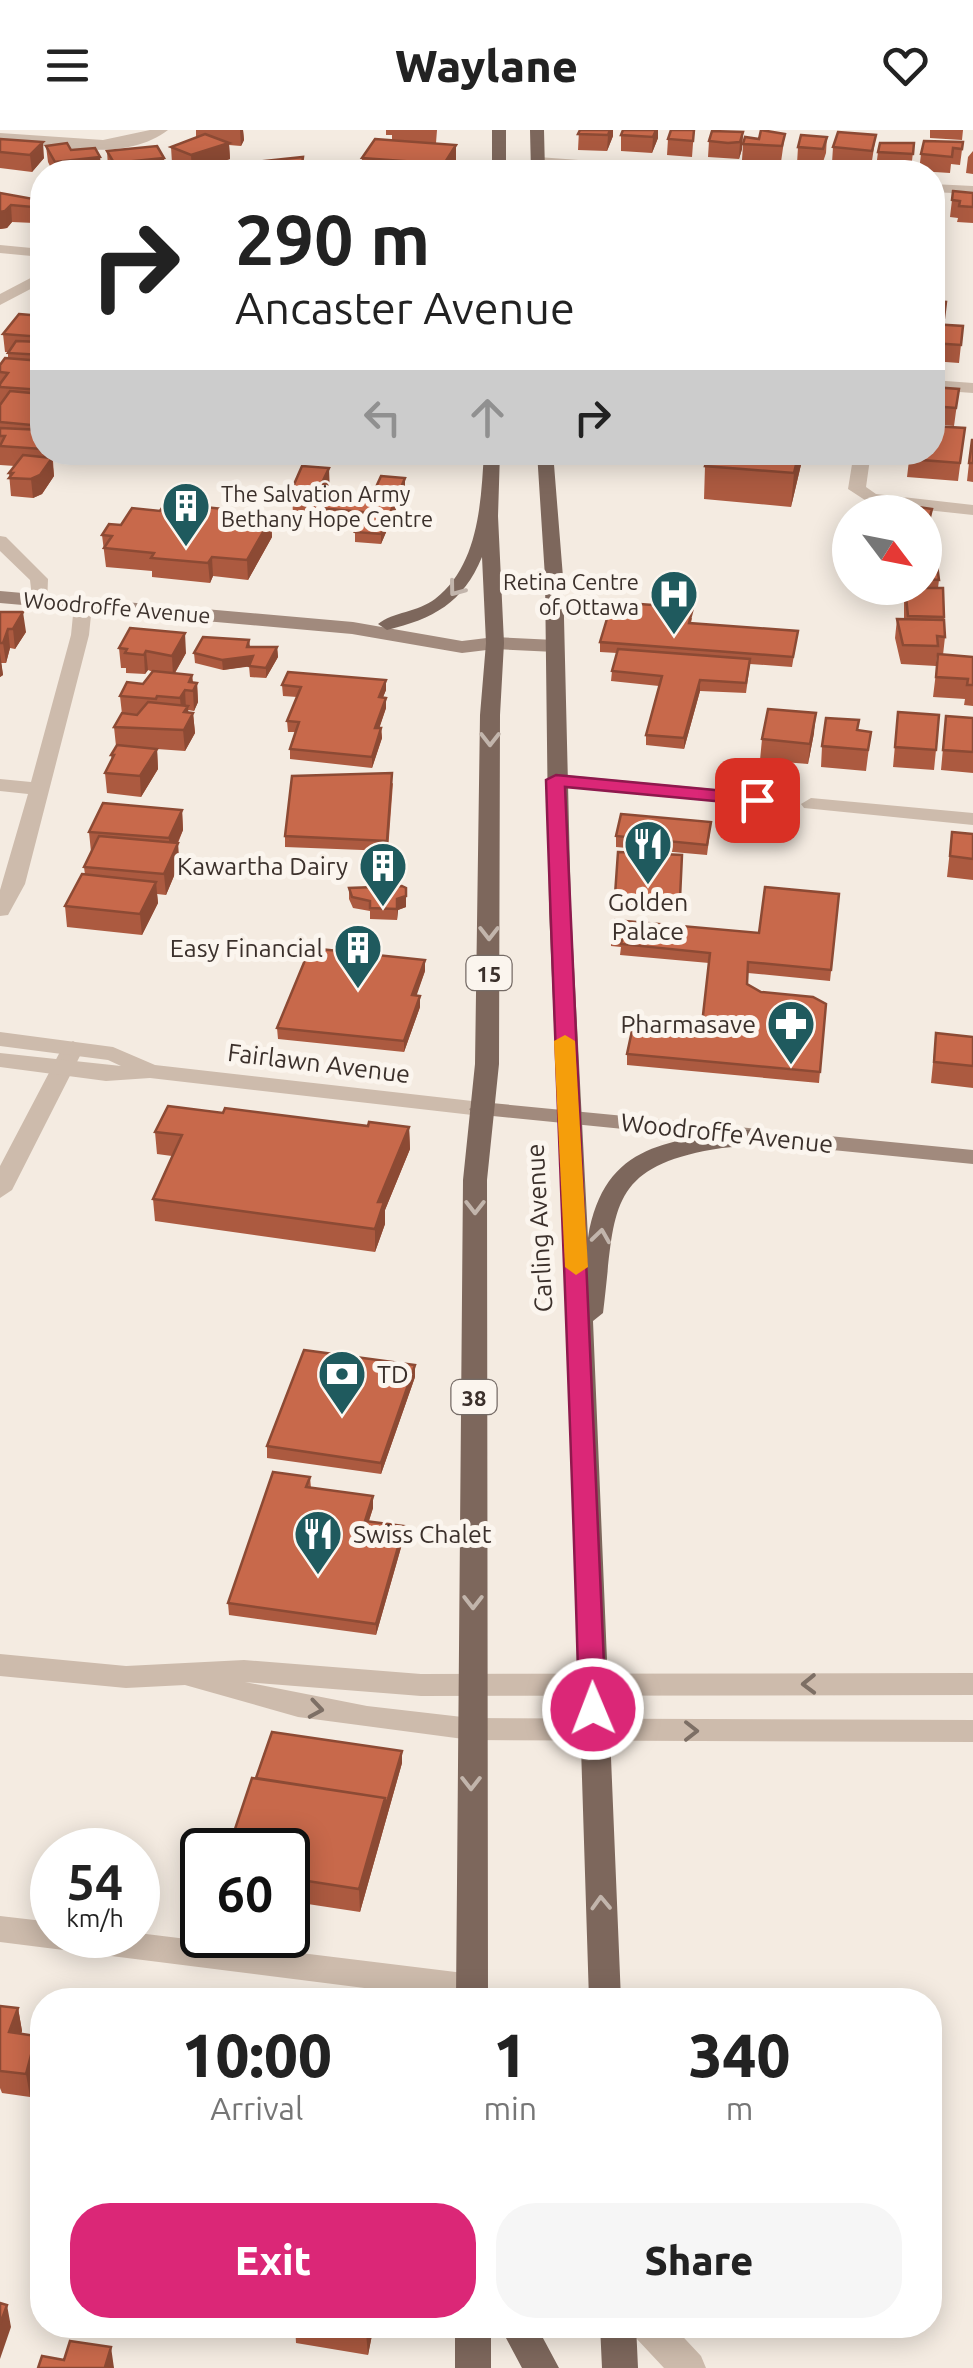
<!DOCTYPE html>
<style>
body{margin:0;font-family:Ubuntu,sans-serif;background:#f6f6f6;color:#222;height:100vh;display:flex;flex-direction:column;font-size:38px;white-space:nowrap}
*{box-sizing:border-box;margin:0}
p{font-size:32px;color:#767676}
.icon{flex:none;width:55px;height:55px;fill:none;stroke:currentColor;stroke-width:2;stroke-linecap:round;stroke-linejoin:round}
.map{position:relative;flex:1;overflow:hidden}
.details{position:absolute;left:30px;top:1858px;width:912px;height:350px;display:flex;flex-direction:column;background:#fff;border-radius:40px;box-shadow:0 5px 25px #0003}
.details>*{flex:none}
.top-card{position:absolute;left:30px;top:30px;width:915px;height:305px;border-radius:40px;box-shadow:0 5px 25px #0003;background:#fff;color:#222;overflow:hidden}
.needle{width:65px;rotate:122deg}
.controls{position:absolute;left:832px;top:365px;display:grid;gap:20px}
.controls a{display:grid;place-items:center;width:110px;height:110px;border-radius:50%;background:#fff;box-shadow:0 5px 25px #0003;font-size:50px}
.speed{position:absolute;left:30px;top:1698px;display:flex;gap:20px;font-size:50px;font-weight:700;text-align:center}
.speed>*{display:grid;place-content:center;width:130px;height:130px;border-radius:50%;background:#fff;box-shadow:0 5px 25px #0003;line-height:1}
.speed small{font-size:25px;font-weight:400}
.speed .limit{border:5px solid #111;border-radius:15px;background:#fff;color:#111}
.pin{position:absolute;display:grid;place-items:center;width:85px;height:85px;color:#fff;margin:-42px;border-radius:20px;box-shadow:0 5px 15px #0006}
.me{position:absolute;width:110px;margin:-55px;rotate:359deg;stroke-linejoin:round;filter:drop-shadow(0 0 8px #0008)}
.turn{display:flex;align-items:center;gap:35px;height:210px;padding:0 40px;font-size:45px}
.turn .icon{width:130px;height:130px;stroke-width:2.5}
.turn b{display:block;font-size:70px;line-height:85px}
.lanes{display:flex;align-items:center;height:95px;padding:0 40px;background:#0003;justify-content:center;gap:50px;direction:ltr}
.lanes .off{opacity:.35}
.eta{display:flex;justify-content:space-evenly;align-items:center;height:170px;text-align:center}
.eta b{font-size:60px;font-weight:800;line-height:70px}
.primary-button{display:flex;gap:20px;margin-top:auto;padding:20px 40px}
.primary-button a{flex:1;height:115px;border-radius:40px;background:#db2777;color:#fff;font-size:40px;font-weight:800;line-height:115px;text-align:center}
.primary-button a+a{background:#f6f6f6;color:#222}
header{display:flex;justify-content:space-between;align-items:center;height:130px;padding:0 40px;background:#fff;font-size:45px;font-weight:800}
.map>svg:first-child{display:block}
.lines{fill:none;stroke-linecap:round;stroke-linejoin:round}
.minor{fill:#cdbbac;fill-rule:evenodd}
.tertiary{fill:#cdbbac;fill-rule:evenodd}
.secondary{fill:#a18a7d;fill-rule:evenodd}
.primary{fill:#7d675c;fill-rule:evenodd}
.wall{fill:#ac5a40}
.shaded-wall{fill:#8c4a34}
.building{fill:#c8694b;stroke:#8c4a34;stroke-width:2.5}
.oneway{stroke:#c2b5ac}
.oneway2{stroke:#7d6f65}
.route{fill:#db2777;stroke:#8e194d;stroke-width:2.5}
.slow{fill:#f59e0b}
.labels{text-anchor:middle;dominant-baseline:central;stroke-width:10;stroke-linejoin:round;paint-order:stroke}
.far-poi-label{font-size:22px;fill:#3b302b;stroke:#fbf5ee;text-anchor:start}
.far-street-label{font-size:22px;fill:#3b302b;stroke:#fbf5ee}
.shield{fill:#fbf5ee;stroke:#756b66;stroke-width:2.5}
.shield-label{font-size:22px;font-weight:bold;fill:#3b302b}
.poi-label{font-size:25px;fill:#3b302b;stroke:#fbf5ee;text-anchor:end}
.street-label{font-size:25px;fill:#3b302b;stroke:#fbf5ee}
</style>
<header><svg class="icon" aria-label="menu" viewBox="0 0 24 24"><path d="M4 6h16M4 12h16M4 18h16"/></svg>Waylane<svg class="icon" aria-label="heart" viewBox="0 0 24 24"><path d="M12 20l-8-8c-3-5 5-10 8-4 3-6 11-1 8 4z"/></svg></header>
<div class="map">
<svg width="973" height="2238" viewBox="0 0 973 2238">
<rect width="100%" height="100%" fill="#f4ebe1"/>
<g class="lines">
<!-- minor -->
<path class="minor" d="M150,0H168C124,34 51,15 0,11V3L103,10Z
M538,27L688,38L695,42H637L533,34V28Z
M932,54L973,56V64L932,62Z
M0,115L42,119V127L0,123Z
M42,142V153L0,175V164Z
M932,250L973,253V263L932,260Z
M854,322H871L866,357L876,364L973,375V385L871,374L848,359Z
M0,406L6,407L48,449L47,475H33L30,450L0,421Z
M83,469L92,475L89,505L25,754L8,785L0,786V760L28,664L0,661V649L31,652L71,505L74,475Z
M555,644L757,663L767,669L757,675L548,654V646Z
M811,668L973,683V695L804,678L801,674Z
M73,911L84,918L12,1060L0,1068V1036L62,918Z
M0,1524L126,1536L244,1530L421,1544L973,1543V1565L421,1566L245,1552L367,1576L471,1588L973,1590V1612L471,1610L298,1587L185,1555L126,1558L0,1546Z
M0,1786L52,1792V1805L138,1803L472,1844L483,1848L488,1858L483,1868L459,1870L0,1812Z
M630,2195H672L701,2226L706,2238H664L635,2207Z"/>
<!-- tertiary -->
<path class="tertiary" d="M0,902L113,917L155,935L481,972L493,979L481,986L150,948L106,951L0,937V923L121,936L108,930L0,916Z"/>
<!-- secondary -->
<path class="secondary" d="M0,461L353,492L462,511L495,507L555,510L564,516L555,522L495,519L462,523L352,504L0,473Z
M481,972L973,1020V1034L473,984L469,979Z"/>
<!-- primary -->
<path class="primary" d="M492,0H506V42H492Z
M530,0H544L545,42H531Z
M484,322H500L498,386L504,513L500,585L499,934L487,1050L488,1870H456L463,1050L475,934L480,585L486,513L482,427C463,473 433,489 387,500L378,494C393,482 418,482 435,469C479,435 481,372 484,322Z
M537,322H553L563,447L571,779L588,1108C604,1010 672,1011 754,999L766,1006C756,1017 737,1016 722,1018C604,1036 616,1080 603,1183L593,1191L621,1870H589L569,1237L549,779L545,447Z
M455,2195H491V2238H455Z
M499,2195H536L559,2238H522Z
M600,2195H636L638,2238H602Z"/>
</g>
<!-- wall -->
<path class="wall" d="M196,0H243L244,10L241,16L229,15L230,29L192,41L172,33L171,17L196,7Z
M386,0H437L436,13L456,42H362V28L392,10V5H386Z
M579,0H613V6L607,21L578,20Z
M694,0L692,27L667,25L668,9Z
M930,0H963L962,10L930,8Z
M743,2L742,19L739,29L708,27L709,11Z
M785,4L781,32L742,30L743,14L759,9Z
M621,5L658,8L652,23L621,21Z
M876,5L871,37L832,33L833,17Z
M827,7L826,23L822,35L797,34L798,17Z
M0,9L44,28L32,42L0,38Z
M963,12L960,35L951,34L950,43L919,41L921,24Z
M914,13L911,40L876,38L878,22Z
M46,16L71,20L102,42H53L48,32Z
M107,21L164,28L165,42H111L108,37Z
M973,21V44L966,43L968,27Z
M953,61L973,63V93L957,92L958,88L950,87Z
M0,63L39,70L40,86L34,93L12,92L7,98L0,99Z
M932,87L937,104L935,120H942L940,143L934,142L933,151Z
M932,171L946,172L944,195L963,196L959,233L932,231Z
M42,186V322H65L60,331H53L54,346L42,364L33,368L11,366L9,343L15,336L0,335V235L8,228V222H5L3,204Z
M932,257L959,259L954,296L932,294Z
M965,298L958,351L907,347L910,322Z
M973,310V352L967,351L969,333Z
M709,322H804L791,377L704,369L705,336Z
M405,358L381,414L355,412V402L360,391L293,386L292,359L372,366Z
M932,379L930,399L936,413L934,427L939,450L938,458H943L945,507L943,525L973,527V576L964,575L965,569L933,567L938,526H937L936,536L901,534L895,508L897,489H904V468H883L882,458H925V382Z
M160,381L225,384L271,388L272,407L248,450L213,446L210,453L152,447V441L106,437L102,405L121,395Z
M0,482L26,502L15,519L10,518L6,533H1L3,545L0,547Z
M692,488L691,493L798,501L792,537L750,534L746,563L700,561L684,619L646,615V605L659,556L611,551L612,541L617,523L600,522V512Z
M277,517L278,527L266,548L250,547L249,536L223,540L195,533L194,523Z
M119,518L186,523L175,543L192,545L193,552L197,553L198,572L194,581L188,580V583H193L195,603L185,621L157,619L158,639L141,667L107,663L105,643L112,630L111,625L116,616L114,597L122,584L120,566L143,554L153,542L148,540L145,544L126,543V538H121Z
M386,550V560L383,567L386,578L379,598H381L382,608L372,638L290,629V619L296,602H288L287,591L297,567L283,566L282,555Z
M898,582L936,620L934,640L893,637Z
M946,586L973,588V643L941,640Z
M858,600L871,602L866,641L821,637L822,616Z
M814,603L808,634L760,630L762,609Z
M393,653L388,721L285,717V706Z
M182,680L183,700L178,713L179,734L166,765L157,764L158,773L142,805L67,797L65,776L85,745L84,737L91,722L89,702Z
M710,702L707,725L616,717V706Z
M952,702L973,704V750L947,747Z
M618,722L682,725L679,778L614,776Z
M349,758L406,777L398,780L397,790L370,789V781L353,778L349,769Z
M839,764L830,851L748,843L747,854L761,862L826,874L819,953L627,935V924L701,903L709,833L620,825L621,817L611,816V806L759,803Z
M425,841L416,865L420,877L404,922L278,909L277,898Z
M936,903L973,907V958L931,953Z
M223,983L368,996L409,997L410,1019L385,1080V1094L375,1122L155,1091L153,1069L172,1026L157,1024L155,1002Z
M415,1247L381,1344L267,1328V1316Z
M310,1347L311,1358L373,1378L369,1391L404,1407L376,1505L229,1485L228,1473Z
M402,1633L360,1782L288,1771V1720L256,1648Z
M0,1876L18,1878L22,1901L21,1904L36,1906L39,1929L30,1967L2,1963L0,1958Z
M295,2195H374L368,2225L296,2213Z"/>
<!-- shaded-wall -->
<path class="shaded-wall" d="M240,0H243L244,10L241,16Z
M610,0H613V6L607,21L608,5Z
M656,0H658V8L652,23L653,7Z
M743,2L742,19L739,29L740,12Z
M43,12L44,28L32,42L30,25Z
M229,13L230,29L192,41L191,25Z
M456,15V42H444V34Z
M100,27L102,42H56L55,32Z
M164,28L165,42H114V33Z
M938,68L936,84L932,85V69Z
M39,70L40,86L34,93L33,77Z
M11,75L12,92L7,98L0,99V82Z
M799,322H804L791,377L794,343Z
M52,328L54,346L42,364L33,368L31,349Z
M329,338L330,365L319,378L318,361Z
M405,348V358L381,414V404Z
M271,388L272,407L248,450L247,430Z
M212,427L213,446L210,453L208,433Z
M23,482L26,502L15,519L13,499Z
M8,499L10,518L6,533L3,513Z
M185,503L186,523L173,546L172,526Z
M249,510L253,536L223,540L222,530L247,517Z
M277,517L278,527L266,548V538Z
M146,521L148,540L145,544L144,525Z
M0,522L3,545L0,547Z
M192,545L193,560L197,553L198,572L194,581L193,561L189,552Z
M386,550V560L379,577V567Z
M700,550V561L684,619V608Z
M185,560L186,579L188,576L189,591L193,583L195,603L185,621L180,568Z
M386,568V578L376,608L375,598Z
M816,583L814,603L808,634L810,614Z
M381,598L382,608L372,638V627Z
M157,619L158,639L141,667L140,646Z
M182,680L183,700L170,729L169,708Z
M178,713L179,734L166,765L164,744Z
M156,752L158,773L142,805L140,784Z
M406,758V777L398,780L397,790V769Z
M425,830V841L413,876L412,865Z
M420,866V877L404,922V911Z
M409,997L410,1019L385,1080V1094L375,1122V1099L378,1072Z
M415,1235V1247L381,1344V1333Z
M373,1366V1378L365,1402V1391Z
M404,1396V1407L376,1505V1494Z
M402,1621V1633L360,1782L359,1759L385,1668Z
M18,1878L22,1901L13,1925L9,1902Z
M36,1906L39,1929L30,1967L26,1944Z
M7,2175L11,2197L0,2229V2194Z
M368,2195H374L368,2225L366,2203Z
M111,2217L114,2238H105Z"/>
<!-- building -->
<path class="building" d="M580,0H610L608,5L578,4Z
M623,0H656L653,7L621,5Z
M671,0H694L693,11L668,9Z
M761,0L785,4L782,16L743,14L745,7L759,9Z
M712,1L743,2L740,12L728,13L709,11Z
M838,2L876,5L872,21L833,17Z
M205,4L229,13L191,25L171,17Z
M801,5L827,7L823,19L798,17Z
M0,9L43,12L30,25L0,22Z
M375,9L456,15L444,34L362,28Z
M924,11L963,12L962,19L953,18L952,27L921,24Z
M67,13L71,20L95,18L100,27L55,32L46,16Z
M880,13H914L913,24L878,22Z
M157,16L164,28L114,33L107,21Z
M303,27L301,42H249V41H267V38L255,37L256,32Z
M581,37L712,41V42H581Z
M932,60L939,61L938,68L932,69Z
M953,61L973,63V77L959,76L960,71L952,70Z
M0,63L39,70L33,77L11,75L5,81L0,82Z
M932,87L939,88L936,104H932Z
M932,120H942V126L936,125L934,133H932Z
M932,171L946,172L944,188L932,187Z
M19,184L42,186V207L3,204Z
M932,194L963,196L961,215L932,213Z
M16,211L42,212V225L8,223Z
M5,228L42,231V260L0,257V254L8,243L0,242V235Z
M932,257L959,259L956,278L932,276Z
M10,261L42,264V296L0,292V275Z
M932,296L965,298L960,333L909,329L910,322H932Z
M0,298L42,300V319L0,316L5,306H0Z
M972,310H973V333H969Z
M709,322H799L794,343L705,336Z
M23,325L52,328L40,345L31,349L9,348L13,343H9Z
M302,336L329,338L318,361L292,359Z
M381,346L405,348L381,404L355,402L364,382L319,378L326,363L372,366Z
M877,371L932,379L928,393H925V382H873Z
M165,373L224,379L221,384L271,388L247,430L212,427L208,433L151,428L154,423L104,418L112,406L102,405L109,394L121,395L132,378L160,381Z
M925,399H934L936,413H927L928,422H925Z
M925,427H936L939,450L925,449Z
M905,458H943L944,487L908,486Z
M612,472L693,478L689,493L798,501L793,527L600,512Z
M0,482H23L13,499H8L3,513H0Z
M897,489L944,490L945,507L937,506L938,516L903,515Z
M130,498L185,503L172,526L146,521L144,525L125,523L127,519L119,518Z
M203,507L249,510L247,517H277L266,538L249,536L253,526L222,530L194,523Z
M618,519L750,529L746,553L700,550L684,608L646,605L662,546L612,541Z
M938,524L973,527V555H967L968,549L936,547Z
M153,541L192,545L189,552L197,553L193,561L185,560L180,568L157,566L156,569L120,566L127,552L143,554Z
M288,542L386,550L379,567L386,568L375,598H381L372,627L290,619L299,592L287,591L301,557L282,555Z
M148,572L188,576L184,582L193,583L184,600L114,597L122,583L137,585Z
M768,579L816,583L810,614L762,609Z
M898,582L939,585L936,620L895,617Z
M946,586L973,588V622L943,620Z
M826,588L859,590L857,600L871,602L868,620L822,616Z
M117,615L157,619L140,646L105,643L114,625H111Z
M392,643L387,711L285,706L292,646Z
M103,673L182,680L169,708L89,702Z
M621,684L711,692L707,715L616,706Z
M952,702L973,704V729L950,726Z
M99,706L178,713L164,744L84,737Z
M618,722L682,725L680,768L615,765Z
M82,744L156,752L140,784L65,776Z
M402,756L406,758V766L397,769V779L370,778V771L352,767L349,758Z
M765,757L839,764L831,840L748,832L747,854L761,862L813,867L826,874L820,942L627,924L633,896L701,903L710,823L621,814L623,807L611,806L615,790L759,803Z
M310,818L425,830L412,865L420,866L404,911L277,898Z
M936,903L973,907V936L934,932Z
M168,976L223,983L225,978L368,996L369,992L409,997L378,1072H384L375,1099L153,1069L182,1005L155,1002Z
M304,1220L415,1235L381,1333L267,1316Z
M273,1342L310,1347L306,1357L373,1366L365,1391L404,1396L376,1494L228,1473Z
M272,1602L402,1621L385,1679V1668L256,1648Z
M252,1648L385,1668L359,1759L288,1748V1720H228Z
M0,1876L18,1878L9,1902L36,1906L26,1944L0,1941Z
M0,2173L7,2175L0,2194Z
M320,2195H368L366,2203Z
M70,2211L111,2217L105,2237L113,2238H38L42,2226L64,2230Z"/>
<!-- one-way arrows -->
<defs><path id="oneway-chevron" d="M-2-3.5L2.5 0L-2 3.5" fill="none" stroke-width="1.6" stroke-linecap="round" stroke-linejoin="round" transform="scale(2.5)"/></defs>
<g class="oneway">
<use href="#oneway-chevron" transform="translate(456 459) rotate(127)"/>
<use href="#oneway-chevron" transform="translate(490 609) rotate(90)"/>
<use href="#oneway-chevron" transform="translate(489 803) rotate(90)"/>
<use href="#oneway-chevron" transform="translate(475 1077) rotate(90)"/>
<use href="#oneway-chevron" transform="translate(601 1106) rotate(-82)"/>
<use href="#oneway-chevron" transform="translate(473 1472) rotate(90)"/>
<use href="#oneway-chevron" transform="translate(471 1653) rotate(90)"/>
<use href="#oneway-chevron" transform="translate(601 1773) rotate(-92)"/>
</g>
<g class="oneway2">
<use href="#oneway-chevron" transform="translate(809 1554) rotate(179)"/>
<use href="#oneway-chevron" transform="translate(316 1579) rotate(9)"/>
<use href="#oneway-chevron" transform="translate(691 1601)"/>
</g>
<!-- route -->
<path class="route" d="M556,645L757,664L766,670L757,675L565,657C577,964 595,1271 606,1579L602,1586L593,1589L583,1586L579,1579C571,1269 556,960 546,650Z"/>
<!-- slow -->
<path class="slow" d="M565,905L575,911L588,1137L576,1145L565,1137L554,911Z"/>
<!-- icons -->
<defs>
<g id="building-pin" transform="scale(2.5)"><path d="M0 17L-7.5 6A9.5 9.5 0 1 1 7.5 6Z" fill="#1f5a5e" stroke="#fbf5ee"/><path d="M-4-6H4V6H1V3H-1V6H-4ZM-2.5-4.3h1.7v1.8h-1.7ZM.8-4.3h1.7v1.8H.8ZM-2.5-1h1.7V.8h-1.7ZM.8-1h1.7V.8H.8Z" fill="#fff"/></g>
<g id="hospital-pin" transform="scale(2.5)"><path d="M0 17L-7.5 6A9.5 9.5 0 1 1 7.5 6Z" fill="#1f5a5e" stroke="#fbf5ee"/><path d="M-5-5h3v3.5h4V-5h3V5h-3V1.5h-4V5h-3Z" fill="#fff"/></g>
<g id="restaurant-pin" transform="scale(2.5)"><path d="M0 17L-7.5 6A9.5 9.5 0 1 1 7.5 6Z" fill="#1f5a5e" stroke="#fbf5ee"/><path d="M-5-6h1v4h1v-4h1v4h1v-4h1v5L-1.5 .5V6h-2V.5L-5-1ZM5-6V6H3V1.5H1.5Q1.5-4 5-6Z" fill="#fff"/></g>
<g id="pharmacy-pin" transform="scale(2.5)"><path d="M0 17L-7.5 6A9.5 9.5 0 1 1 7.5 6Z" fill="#1f5a5e" stroke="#fbf5ee"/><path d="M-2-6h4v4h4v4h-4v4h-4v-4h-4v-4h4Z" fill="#fff"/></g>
<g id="bank-pin" transform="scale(2.5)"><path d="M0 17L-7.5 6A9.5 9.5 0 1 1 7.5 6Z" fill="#1f5a5e" stroke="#fbf5ee"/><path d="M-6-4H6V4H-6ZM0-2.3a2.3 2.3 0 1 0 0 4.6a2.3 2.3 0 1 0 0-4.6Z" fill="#fff"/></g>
</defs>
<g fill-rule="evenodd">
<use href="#building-pin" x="186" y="376"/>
<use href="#hospital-pin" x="674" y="464"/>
<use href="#restaurant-pin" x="648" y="714"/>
<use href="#building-pin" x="383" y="736"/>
<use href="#building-pin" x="358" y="818"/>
<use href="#pharmacy-pin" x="791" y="894"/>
<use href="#bank-pin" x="342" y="1244"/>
<use href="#restaurant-pin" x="318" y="1404"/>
</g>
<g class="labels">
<!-- far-poi labels -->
<g class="far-poi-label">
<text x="221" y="363">The Salvation Army<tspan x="221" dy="25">Bethany Hope Centre</tspan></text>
<text x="639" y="451" text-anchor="end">Retina Centre<tspan x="639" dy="25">of Ottawa</tspan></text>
</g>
<!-- far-street labels -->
<g class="far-street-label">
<text transform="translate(117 477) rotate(5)">Woodroffe Avenue</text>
</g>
<!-- shield labels -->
<g class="shield">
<rect x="466.5" y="826" width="45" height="34" rx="8"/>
<rect x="451.5" y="1250" width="45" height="34" rx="8"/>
</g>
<g class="shield-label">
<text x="489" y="843">15</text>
<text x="474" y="1267">38</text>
</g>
<!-- poi labels -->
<g class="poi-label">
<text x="348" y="736">Kawartha Dairy</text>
<text x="648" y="772" text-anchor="middle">Golden<tspan x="648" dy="29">Palace</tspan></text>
<text x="323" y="818">Easy Financial</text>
<text x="756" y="894">Pharmasave</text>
<text x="377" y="1244" text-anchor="start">TD</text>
<text x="353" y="1404" text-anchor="start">Swiss Chalet</text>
</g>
<!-- street labels -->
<g class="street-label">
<text transform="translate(319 933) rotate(7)">Fairlawn Avenue</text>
<text transform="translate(727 1003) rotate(6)">Woodroffe Avenue</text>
<text transform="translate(539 1098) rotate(-93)">Carling Avenue</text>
</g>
</g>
</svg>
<div class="controls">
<a><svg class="needle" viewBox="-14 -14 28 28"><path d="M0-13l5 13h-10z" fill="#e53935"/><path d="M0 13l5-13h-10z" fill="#767676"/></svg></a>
</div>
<div class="speed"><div>54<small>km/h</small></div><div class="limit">60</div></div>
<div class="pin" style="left:757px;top:670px;background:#d93025"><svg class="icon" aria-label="arrive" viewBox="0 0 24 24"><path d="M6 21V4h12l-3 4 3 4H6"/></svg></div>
<svg class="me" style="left:593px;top:1579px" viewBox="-20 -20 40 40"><circle r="17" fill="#db2777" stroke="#fff" stroke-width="3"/><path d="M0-11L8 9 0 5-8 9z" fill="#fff"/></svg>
<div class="top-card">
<div class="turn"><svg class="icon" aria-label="right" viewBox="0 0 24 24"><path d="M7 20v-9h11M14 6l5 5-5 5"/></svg><div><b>290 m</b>Ancaster Avenue</div></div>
<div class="lanes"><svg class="icon off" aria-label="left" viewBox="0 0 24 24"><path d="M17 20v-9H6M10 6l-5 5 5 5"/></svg><svg class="icon off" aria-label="ahead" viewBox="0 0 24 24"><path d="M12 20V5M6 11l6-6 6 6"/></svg><svg class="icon" aria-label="right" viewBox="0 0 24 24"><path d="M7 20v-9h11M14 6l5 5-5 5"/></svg></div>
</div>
<section class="details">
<div class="eta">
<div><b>10:00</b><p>Arrival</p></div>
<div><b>1</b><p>min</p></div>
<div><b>340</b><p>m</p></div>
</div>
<div class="primary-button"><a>Exit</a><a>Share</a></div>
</section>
</div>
